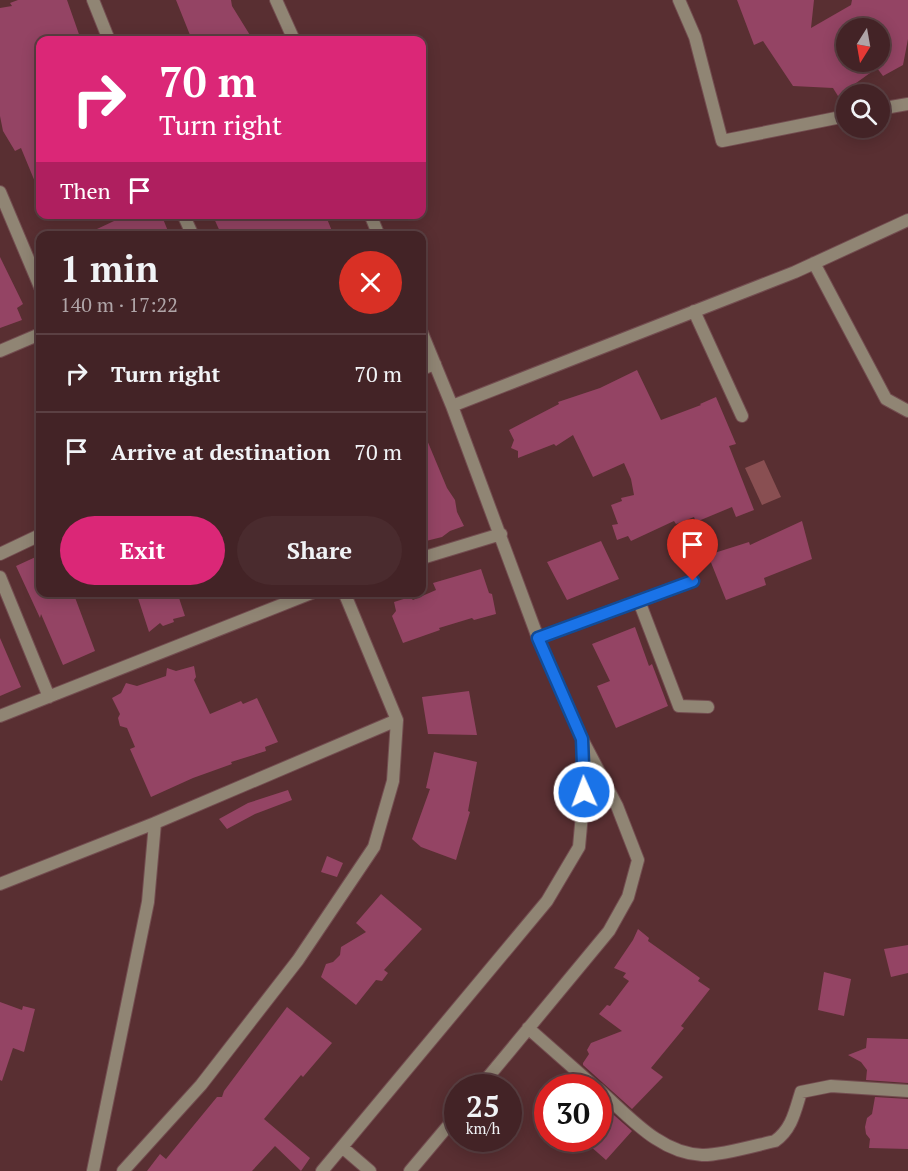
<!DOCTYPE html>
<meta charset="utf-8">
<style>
body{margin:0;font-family:"PT Serif",serif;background:#4a2b2e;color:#f1f3f6;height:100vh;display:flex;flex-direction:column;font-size:22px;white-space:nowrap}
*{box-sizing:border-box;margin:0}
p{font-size:20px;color:#afa4a7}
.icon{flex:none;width:33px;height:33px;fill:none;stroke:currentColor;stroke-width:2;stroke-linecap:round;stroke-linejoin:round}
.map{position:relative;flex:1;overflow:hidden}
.drawer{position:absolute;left:36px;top:231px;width:390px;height:366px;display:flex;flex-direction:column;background:#432326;border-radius:12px;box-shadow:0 3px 15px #0003,0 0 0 2px #5b4043}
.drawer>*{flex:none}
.hud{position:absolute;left:36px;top:36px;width:390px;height:183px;border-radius:12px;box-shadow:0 3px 15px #0003,0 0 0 2px #5b4043;background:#db2777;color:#fff;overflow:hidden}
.needle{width:39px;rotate:191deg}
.fabs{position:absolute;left:836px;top:18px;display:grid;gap:12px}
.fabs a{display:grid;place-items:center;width:54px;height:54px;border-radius:50%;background:#432326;box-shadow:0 3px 15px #0003,0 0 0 2px #5b4043;font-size:30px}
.speed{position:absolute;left:444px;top:1074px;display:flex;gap:12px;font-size:30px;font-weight:700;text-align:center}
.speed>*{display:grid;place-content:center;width:78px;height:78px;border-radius:50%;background:#432326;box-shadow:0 3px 15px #0003,0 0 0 2px #5b4043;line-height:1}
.speed small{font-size:15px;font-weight:400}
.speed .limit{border:9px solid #d22;background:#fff;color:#111}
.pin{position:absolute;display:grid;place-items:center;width:51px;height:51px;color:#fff;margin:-62px -26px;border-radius:50% 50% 50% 0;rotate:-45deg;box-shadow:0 0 6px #0007}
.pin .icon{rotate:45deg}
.me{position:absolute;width:66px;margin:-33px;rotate:358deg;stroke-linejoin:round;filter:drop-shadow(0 0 4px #0008)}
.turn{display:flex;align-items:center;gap:21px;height:126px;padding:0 24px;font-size:27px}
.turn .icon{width:78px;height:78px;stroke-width:2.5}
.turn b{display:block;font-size:42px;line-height:51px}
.then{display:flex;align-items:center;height:57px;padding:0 24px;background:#0003;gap:12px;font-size:22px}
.round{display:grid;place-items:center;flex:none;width:63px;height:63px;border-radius:32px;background:#4a2b2e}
.head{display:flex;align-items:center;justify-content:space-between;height:102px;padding:0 24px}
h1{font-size:36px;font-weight:800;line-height:45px}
.primary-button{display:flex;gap:12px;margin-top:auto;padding:12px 24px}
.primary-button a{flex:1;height:69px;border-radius:36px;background:#db2777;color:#fff;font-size:24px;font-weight:800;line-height:69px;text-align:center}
.primary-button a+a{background:#4a2b2e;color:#f1f3f6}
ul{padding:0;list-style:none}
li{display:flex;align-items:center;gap:18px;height:78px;padding:0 24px;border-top:2px solid #5b4043}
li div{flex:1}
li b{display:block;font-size:22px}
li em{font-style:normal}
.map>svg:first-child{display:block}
.green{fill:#894f52}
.building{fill:#944464;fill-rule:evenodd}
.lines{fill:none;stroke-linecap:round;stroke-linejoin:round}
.street-casing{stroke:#734d50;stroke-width:14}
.street{stroke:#908574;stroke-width:12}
.route-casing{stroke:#114b97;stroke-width:15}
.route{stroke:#1a73e8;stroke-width:10}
</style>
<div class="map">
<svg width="908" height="1171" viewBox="0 0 908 1171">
<rect width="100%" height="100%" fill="#592f32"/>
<!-- green -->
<path class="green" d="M764,460L781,497L762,505L745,468Z"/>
<!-- building -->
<path class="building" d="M18,0H67L81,40H40V194L21,148L15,151L3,131L0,116V8L12,6L10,3Z
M176,0H231L232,6L253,40H192Z
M737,0H814L811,28L851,5L852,0H908V39L903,65L883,76L877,68L838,96L833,88L793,86L763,41L754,45ZM846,28H879V62H846Z
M129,214H161L170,236H82Z
M212,214H325L332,231L320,236H222Z
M0,257L23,304L17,308L22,320L0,328Z
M637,370L661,420L701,405L700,404L716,397L736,444L729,446L754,510L736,517L732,507L696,522L694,517L676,524L674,521L631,541L628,536L617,540L612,525L618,524L611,505L622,501L621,498L634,495L631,479L624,463L593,477L573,435L556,446L554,444L518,458V451L511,448L514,440L509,430L559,404L558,402L600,388Z
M422,428L447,488L455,500L457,512L464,526L450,531L442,537L422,542Z
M802,521L812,559L764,578L766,585L726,600L708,555L749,542L750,545Z
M601,541L619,579L567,600L547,562Z
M40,555V592H73L95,651L63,665L41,614L40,618L16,566Z
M481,569L489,593L492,594L496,614L474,620L472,618L439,628L440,630L403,643L392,616L396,611L394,602L410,597L413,600L436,590L433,583Z
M136,592H177L185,616L173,619L174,622L163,626L160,623L149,632Z
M635,627L649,666L652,664L668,706L616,728L597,686L610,681L592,644Z
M0,638L21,687L0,696Z
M194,666L196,677L194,680L210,714L241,701L243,704L257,698L278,742L265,747L266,751L231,762L232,764L193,778L151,797L130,749L135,747L127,728L120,726L118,718L120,714L112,698L121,693L126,683L137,686L166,676L167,668L176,671Z
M469,691L477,735L428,734L422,697Z
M434,752L477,762L468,811L470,812L456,860L421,847L412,839L430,789L426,788Z
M288,790L292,800L255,814L227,829L219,819L248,803Z
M327,856L343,863L337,877L321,872Z
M381,894L422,929L384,970L388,973L382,981L376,980L356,1005L321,977L326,964L333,962L340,955L341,947L366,932L356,923Z
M638,929L649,938L648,941L700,978L698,981L710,989L681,1026L684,1028L651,1068L663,1077L632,1109L583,1065V1063L589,1054L587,1050L591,1043L622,1031L599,1014L607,1005L610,1006L629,981L623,977L626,973L614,968L633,940Z
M908,945V973L891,977L884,949Z
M824,972L851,979L844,1016L818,1010Z
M0,1002L22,1010L23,1006L35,1009L24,1052L13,1048L2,1081L0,1080Z
M287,1007L332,1043L303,1077L301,1075L264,1119L310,1158L301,1171L275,1146L252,1171H147L160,1154L166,1159L217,1097H222L224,1091Z
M867,1038L908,1039V1083L866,1080L867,1070L861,1062L848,1055L866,1048Z
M572,1078L583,1088H564Z
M875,1097L908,1099V1149L869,1148L870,1139L866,1134L865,1127L867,1118L872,1114Z
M598,1101L632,1131L606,1160L581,1138H598Z"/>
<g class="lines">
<!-- street casing -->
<g class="street-casing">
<path id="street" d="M93,0L109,40
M276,0L294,40
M679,0L695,37L722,141L846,116
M879,109L908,104
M0,192L40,287
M183,214L193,236
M370,214L379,236
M814,263L886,399L908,411
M694,311L742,416
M422,333L452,406L538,638L582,739L617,806L638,860L628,897L609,931L479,1088
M0,351L40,334
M422,369L435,364
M452,406L795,272L908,220
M0,554L40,535
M422,558L501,534
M0,577L49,697
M639,601L679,706L708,707
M538,638L693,581
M0,716L314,592
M0,884L155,823L397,720
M528,1028L596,1088
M598,1089C629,1116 659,1153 702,1155C719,1156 757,1145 775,1141C792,1129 795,1111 801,1092L831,1086L908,1091
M342,1147L370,1171
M93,1171L148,902L155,823
M123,1171L201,1085L298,960L374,847L393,781L397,720L344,592
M322,1171L547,901L579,847L584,792L582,744
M410,1171L458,1114"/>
</g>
<!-- street -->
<use href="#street" class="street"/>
</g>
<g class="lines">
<!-- route casing -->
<g class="route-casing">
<path id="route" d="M584,792L582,739L538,638L693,581"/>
</g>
<!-- route -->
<use href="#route" class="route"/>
</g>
</svg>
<div class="fabs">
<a><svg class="needle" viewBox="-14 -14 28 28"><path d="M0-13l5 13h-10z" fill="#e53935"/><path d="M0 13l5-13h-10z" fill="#afa4a7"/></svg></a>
<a><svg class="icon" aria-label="search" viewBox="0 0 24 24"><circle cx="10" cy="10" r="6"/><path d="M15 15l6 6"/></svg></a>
</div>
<div class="speed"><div>25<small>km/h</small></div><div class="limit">30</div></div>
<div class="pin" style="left:693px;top:581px;background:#d93025"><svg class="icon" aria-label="arrive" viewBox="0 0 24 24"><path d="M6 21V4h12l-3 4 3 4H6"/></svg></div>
<svg class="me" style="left:584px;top:792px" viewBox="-20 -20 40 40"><circle r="17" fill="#1a73e8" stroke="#fff" stroke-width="3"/><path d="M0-11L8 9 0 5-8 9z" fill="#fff"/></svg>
<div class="hud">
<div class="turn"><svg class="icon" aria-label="right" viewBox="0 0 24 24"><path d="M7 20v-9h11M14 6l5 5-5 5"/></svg><div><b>70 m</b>Turn right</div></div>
<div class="then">Then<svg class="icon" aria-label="arrive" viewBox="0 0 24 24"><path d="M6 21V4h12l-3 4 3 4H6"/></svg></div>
</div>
<section class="drawer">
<div class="head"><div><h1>1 min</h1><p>140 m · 17:22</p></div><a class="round" style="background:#d93025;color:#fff"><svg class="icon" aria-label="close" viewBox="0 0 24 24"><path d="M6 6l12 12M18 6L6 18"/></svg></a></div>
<ul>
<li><svg class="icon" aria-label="right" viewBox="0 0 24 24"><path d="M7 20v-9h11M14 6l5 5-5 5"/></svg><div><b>Turn right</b></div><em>70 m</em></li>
<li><svg class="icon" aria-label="arrive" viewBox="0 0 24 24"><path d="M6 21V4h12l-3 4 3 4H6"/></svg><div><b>Arrive at destination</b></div><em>70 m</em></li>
</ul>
<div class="primary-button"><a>Exit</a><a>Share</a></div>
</section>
</div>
